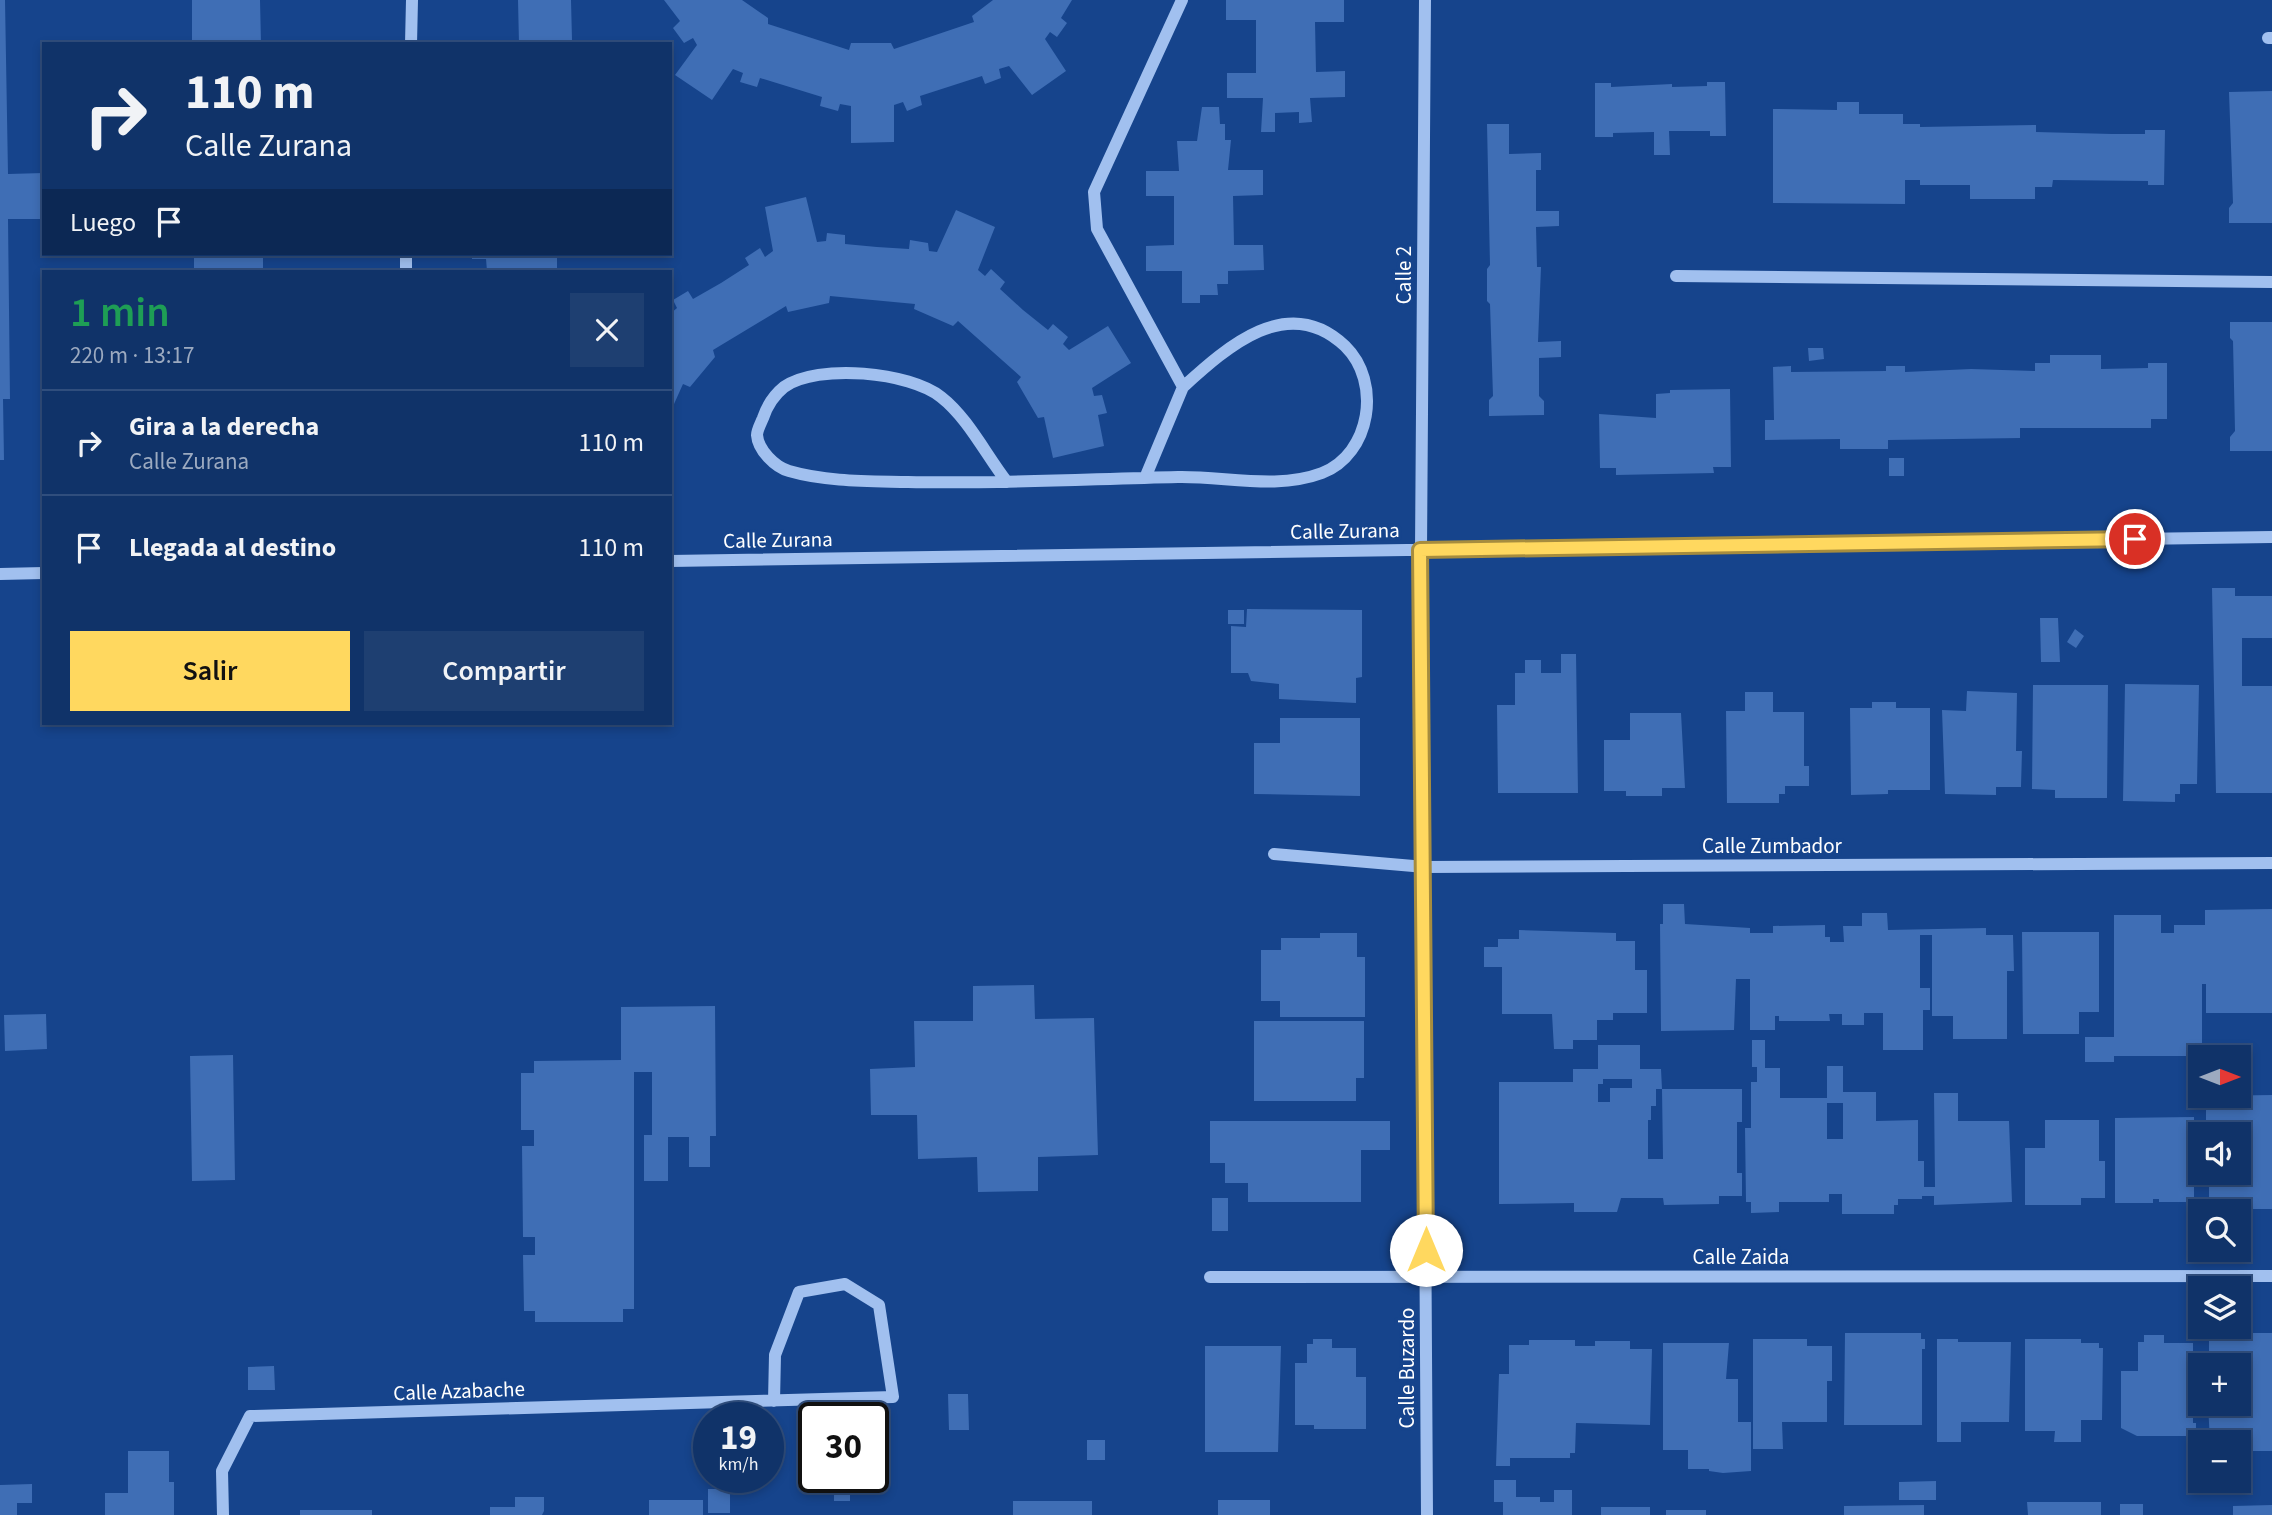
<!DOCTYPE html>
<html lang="es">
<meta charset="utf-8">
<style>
body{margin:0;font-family:"Source Sans 3",sans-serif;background:#1e3f71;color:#f1f3f6;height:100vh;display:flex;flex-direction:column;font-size:26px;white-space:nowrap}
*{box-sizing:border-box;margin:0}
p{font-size:23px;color:#9caac0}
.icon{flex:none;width:38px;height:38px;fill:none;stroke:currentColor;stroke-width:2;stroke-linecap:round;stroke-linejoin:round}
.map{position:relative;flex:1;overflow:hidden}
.side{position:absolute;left:42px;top:270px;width:630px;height:455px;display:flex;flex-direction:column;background:#103369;border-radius:0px;box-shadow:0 4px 10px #0003,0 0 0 2px #304e7d}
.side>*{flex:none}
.top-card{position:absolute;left:42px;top:42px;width:630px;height:214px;border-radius:0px;box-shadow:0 4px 10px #0003,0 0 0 2px #304e7d;background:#103369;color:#f1f3f6;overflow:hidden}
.needle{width:46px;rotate:90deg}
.fabs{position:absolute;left:2188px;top:1045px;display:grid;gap:14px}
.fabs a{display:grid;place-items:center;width:63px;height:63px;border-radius:0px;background:#103369;box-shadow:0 4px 10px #0003,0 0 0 2px #304e7d;font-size:35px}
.speed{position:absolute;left:693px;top:1402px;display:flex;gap:14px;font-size:35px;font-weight:700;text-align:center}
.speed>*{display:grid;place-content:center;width:91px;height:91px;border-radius:50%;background:#103369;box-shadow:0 4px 10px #0003,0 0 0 2px #304e7d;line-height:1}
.speed small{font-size:18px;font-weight:400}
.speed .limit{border:4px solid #111;border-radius:10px;background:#fff;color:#111}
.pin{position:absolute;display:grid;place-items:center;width:60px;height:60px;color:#fff;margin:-30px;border:4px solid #fff;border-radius:50%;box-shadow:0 2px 7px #0007}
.me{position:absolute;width:77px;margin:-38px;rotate:0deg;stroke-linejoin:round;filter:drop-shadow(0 0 5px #0008)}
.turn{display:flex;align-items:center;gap:24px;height:147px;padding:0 28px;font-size:32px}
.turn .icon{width:91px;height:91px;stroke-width:2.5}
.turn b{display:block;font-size:49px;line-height:60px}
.then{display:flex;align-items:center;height:66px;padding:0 28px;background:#0003;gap:14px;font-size:26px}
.round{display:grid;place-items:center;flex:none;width:74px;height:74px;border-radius:0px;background:#1e3f71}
.overview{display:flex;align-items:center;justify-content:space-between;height:119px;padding:0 28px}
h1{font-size:42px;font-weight:600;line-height:52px;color:#1e9e55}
.cta{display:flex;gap:14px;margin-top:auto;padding:14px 28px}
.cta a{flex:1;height:80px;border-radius:0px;background:#ffd85f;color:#111;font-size:28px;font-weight:600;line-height:80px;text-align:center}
.cta a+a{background:#1e3f71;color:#f1f3f6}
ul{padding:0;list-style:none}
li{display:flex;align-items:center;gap:21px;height:105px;padding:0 28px;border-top:2px solid #304e7d}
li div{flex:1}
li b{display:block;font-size:26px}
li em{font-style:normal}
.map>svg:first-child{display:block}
.building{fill:#3f6eb5;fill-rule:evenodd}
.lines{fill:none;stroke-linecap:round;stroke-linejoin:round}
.minor{stroke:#a1c0ef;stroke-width:12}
.route-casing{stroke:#a68c3e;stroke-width:18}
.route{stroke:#ffd85f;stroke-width:12}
.labels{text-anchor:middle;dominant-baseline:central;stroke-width:7;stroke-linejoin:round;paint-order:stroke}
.street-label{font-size:21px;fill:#fff;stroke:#16448c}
</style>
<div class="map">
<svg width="2272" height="1515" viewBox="0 0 2272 1515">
<rect width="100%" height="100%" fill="#16448c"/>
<!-- building -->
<path class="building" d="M0,0H5L8,174L44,173V219H8L10,399H3L4,460H0Z
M192,0H260L261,44H192Z
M518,0H571L572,40H588V44H519Z
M664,0H742L768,18V24L849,50L851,43H891L894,49L974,22L972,16L993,0H1072L1061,18L1067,23L1057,37L1050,32L1045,39L1066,71L1032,95L1009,66L999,69L1001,78L985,84L982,76L920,96L922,105L907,111L903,102L894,105V142L851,143V106L840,104L838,111L820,106L822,97L760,78L757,87L740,82L743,73L733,69L712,100L675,75L697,45L693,38L684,43L673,28L680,21Z
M1226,0H1344V22H1315L1316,72L1345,71V97L1310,98L1312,122L1299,123V112L1275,113V132H1261L1263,98H1227V73H1256V20H1226Z
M1707,82H1725L1726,136H1710V131H1669L1670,155H1654V132L1613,133V137H1595V83H1611V87L1672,84V87L1707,86Z
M2272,91V223H2229V208L2233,203L2229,92Z
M1837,102H1859V114H1903V124H1920V127L2036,125V132L2112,134H2145V130H2165L2164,185H2148V181L2053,180L2052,187H2035V199H1970V185H1920V180H1905V204L1773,203V109L1837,110Z
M1202,107H1219L1220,124H1225V140H1231L1228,170H1263V195L1233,196L1234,245H1263L1264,270L1228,271V284H1217L1218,295H1200V303H1182V271H1146V246L1174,245V196H1146V171H1179L1177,141H1197Z
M1487,124H1509V154L1541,153V170H1536V211H1559V226L1536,227L1537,267H1541L1538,342L1561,341V357L1539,358V396L1544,401V415L1489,416V400L1493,396L1490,304L1487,301V269L1490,265Z
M806,197L817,242L826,241L827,233L845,235V244L877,247L909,249L910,240L928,243L929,251L937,252L956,210L995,227L978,270L985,276L991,269L1005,282L1000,289L1023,310L1048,330L1053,324L1068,337L1063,344L1069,350L1108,326L1131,363L1092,388L1094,396L1102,395L1107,413L1098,415L1104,446L1053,458L1044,417L1038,418L1017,382L1021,377L958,321L953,326L914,309L915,304L830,296L829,303L788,312L786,306L713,350L715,357L690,387L683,384L670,413V314L677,308L673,300L688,291L693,299L721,283L749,265L745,258L760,248L765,257L773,251L765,207Z
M194,254H263V271H194Z
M472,254H534V258H557V271H487L486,259H472Z
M2230,322H2272V451H2230V437L2235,431L2233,341L2230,338Z
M1808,348H1823L1824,359L1809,361Z
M2050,355H2101V369L2148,368V363H2167V419H2151V428H2020V438L1888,440V449H1840V439L1765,440V420H1774L1773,367L1791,366V372L1886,371V366H1905V372L1971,369L2035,371V363H2050Z
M1730,389L1731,467H1713L1714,473L1616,475V468H1600L1599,414L1656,418V394L1670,393V390Z
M1889,458H1904V476H1889Z
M2212,588H2235V596H2272V638H2242V686H2272V793H2216Z
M1247,609L1362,610V677L1356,678V703L1279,699V684L1251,681L1248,673H1231V626L1246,627Z
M1228,610H1244V624H1228Z
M2040,618H2058L2060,662H2041Z
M2075,629L2084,636L2076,648L2067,642Z
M1561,654H1576L1578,793H1498L1497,705H1515V673H1525V660H1541V673H1561Z
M2125,684L2199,685L2197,784H2180V794H2175V802L2123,801Z
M2033,685H2108L2107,798H2055V790L2032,789Z
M1967,691L2017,693L2016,751H2022L2021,787H1996V795L1945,794L1942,710L1966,711Z
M1745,692H1773V712H1804V766H1809V786H1785V794H1779V803H1727L1726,711H1745Z
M1872,702H1896V708H1930V790H1888V794L1851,795L1850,708H1872Z
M1630,713H1681L1685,788H1662V796H1626V791H1604V740H1630Z
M1280,718H1360V796L1254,794V743H1280Z
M1663,904H1684L1685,924L1750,928V933H1773V926L1825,925V937H1830V942H1844L1843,926H1862V913H1887L1888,930L1986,928V935H2013L2014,971H2007V1039H1953V1016H1932V935H1920V988H1930V1010H1923V1050H1883V1013H1864V1025H1842V1014H1829L1830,1021H1779V1016H1775V1030H1750V979H1736L1734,1030L1661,1031L1660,924H1663Z
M2272,909V1013H2206V984H2202V1056H2114V1062H2085V1037H2114V915H2161V933H2174V925H2205V910Z
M1519,930L1616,933V941H1635V970H1647V1013H1613V1020H1597V1040H1573V1049H1554L1552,1014H1502V967H1484V947H1498V939H1519Z
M2022,932H2099V1012H2079V1034H2023Z
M1320,933H1357V957H1365V1017H1280V1001H1261V950H1281V938H1320Z
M1034,985L1035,1019L1094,1018L1098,1155L1038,1157V1191L978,1192L977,1157L918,1159L917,1115H871L870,1069L915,1067L914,1021H973V986Z
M715,1006L716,1136H710V1167H689V1137H668V1181H644V1135H652V1072H634V1309H623V1322H535V1311H524L523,1255H535V1237H523L522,1146H534V1130H521V1073H534V1061L621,1060V1007Z
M46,1014L47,1049L5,1051L4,1015Z
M1254,1021H1364V1078H1356V1101H1254Z
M1752,1040H1765V1068H1780V1098H1827V1066H1843V1092H1876V1121L1918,1120V1161H1924V1187H1935L1934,1093H1958V1121H2009L2012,1202L1934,1205V1196H1922V1199H1898V1205H1894V1214H1842V1194H1829V1202H1779V1212L1751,1213V1202H1746L1745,1128H1751V1082H1757V1067H1752ZM1827,1103H1843V1139H1827Z
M1598,1045H1640V1069H1661L1662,1089H1656V1106H1651V1120H1648V1159H1663L1662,1089H1742V1122H1737V1173H1742V1196H1719V1204L1664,1205L1663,1198H1621L1617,1212H1574V1203L1499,1204V1082H1573V1069H1598ZM1603,1079H1632V1088H1610V1102H1598V1084H1603Z
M233,1055L235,1180L192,1181L190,1056Z
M2272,1095V1209H2209V1172H2238V1134H2206V1096Z
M2194,1117V1198H2187V1202H2159V1199H2153V1203H2115V1118Z
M2045,1120H2099V1161H2105V1198H2081V1205H2025V1148H2045Z
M1210,1121H1390V1150H1361V1202H1248V1183H1225V1163H1210Z
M1212,1198H1228V1231H1212Z
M1845,1333H1921V1339H1925V1349H1922V1425H1844Z
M2209,1333H2272V1451H2238V1442H2210L2208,1404H2238V1365H2209Z
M2144,1335H2164V1343H2193V1423H2196V1436H2137L2121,1428V1371H2138V1342H2144Z
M1313,1339H1332V1348H1356V1377H1366V1429H1314V1425H1295V1363H1307V1344H1313Z
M1753,1339H1807V1346H1832V1381H1827V1422H1782L1783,1449H1753Z
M1937,1339H1958V1342H2011L2009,1422H1961V1442H1937Z
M2025,1339H2081V1343H2099V1348H2103L2102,1420H2081V1442H2054L2055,1431H2025Z
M1529,1340H1575V1346H1595V1341H1630V1349H1652L1650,1425L1576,1423L1575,1453H1570V1458H1510V1466H1496L1499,1374H1509V1345H1529Z
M1663,1343H1729L1726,1379H1738V1422H1751V1471L1723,1473L1709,1471V1469H1688V1450H1663Z
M1205,1346H1281L1278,1452H1205Z
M274,1366L275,1390H248V1367Z
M948,1394H968L969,1430H949Z
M1087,1440H1105V1460H1087Z
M128,1451H169V1482H174V1515H105V1493H128Z
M834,1477H850V1501H834Z
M1494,1480H1516V1497H1540V1502H1554V1490H1572V1515H1503V1502H1494Z
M1936,1481V1500H1899V1482Z
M32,1484V1503H17V1515H0V1485Z
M708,1489H730V1513H708Z
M515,1497H544V1511L542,1515H490V1507H515Z
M649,1500H703V1515H649Z
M1218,1500H1270V1515H1218Z
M1013,1501H1092V1515H1013Z
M2027,1502H2101V1515H2028Z
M2120,1504H2143V1515H2120Z
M1924,1505V1515H1844V1506Z
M2272,1505V1515H2233V1506Z
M1601,1507H1650V1515H1601Z
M300,1510H372V1515H300Z
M1666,1510H1706V1515H1666Z"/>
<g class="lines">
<!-- minor -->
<path class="minor" d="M1425,0L1421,550L1427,1515
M2268,38H2272
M411,44L412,0
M406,271V254
M1676,276L2272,282
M1145,478L1183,387L1097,229L1094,192L1182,0
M1007,482C986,455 968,418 941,397C910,372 818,363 784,387C774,395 767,406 763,418C761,423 757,430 757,435C758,450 775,467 789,471C827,482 869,481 908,482C998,484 1088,479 1178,477C1225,476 1277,490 1322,473C1371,454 1382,382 1345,346C1288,292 1227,347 1183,387
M670,561L2272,537
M0,574L44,573
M1274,854L1425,867L2272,863
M1210,1277L2272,1276
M223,1515L222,1471L250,1416L893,1397L879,1305L845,1284L799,1292L775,1355L774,1401"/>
</g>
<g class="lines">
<!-- route casing -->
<g class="route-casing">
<path id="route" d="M1426,1250L1420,550L2135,539"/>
</g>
<!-- route -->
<use href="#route" class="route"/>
</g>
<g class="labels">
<!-- street labels -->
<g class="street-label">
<text transform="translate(1404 275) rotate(-90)">Calle 2</text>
<text transform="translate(1345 531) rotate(-1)">Calle Zurana</text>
<text transform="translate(778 540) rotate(-1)">Calle Zurana</text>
<text x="1772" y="846">Calle Zumbador</text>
<text x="1741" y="1257">Calle Zaida</text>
<text transform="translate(1407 1368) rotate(-90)">Calle Buzardo</text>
<text transform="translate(459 1391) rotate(-2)">Calle Azabache</text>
</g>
</g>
</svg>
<div class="fabs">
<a><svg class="needle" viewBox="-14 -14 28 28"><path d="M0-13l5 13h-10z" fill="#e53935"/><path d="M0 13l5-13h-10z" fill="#9caac0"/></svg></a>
<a><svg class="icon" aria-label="sound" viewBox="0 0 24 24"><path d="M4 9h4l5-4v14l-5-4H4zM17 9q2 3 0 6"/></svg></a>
<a><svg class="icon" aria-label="search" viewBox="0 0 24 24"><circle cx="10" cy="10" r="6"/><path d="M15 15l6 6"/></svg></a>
<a><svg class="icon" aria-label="layers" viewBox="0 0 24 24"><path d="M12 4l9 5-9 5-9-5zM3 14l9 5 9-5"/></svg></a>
<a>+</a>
<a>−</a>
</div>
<div class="speed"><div>19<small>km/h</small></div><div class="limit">30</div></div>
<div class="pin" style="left:2135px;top:539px;background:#d93025"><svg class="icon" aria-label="arrive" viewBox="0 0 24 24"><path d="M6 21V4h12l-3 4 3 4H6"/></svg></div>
<svg class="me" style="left:1426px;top:1250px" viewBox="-20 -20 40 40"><circle r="19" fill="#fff"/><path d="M0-13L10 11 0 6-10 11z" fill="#ffd85f"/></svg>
<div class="top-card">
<div class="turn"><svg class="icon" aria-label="right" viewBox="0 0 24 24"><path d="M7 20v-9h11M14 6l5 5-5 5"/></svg><div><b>110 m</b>Calle Zurana</div></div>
<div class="then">Luego<svg class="icon" aria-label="arrive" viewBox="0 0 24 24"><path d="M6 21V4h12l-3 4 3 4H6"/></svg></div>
</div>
<section class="side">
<div class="overview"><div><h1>1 min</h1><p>220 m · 13:17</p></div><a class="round"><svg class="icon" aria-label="close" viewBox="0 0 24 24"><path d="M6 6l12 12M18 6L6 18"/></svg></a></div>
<ul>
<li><svg class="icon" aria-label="right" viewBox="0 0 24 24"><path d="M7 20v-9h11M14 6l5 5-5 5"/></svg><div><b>Gira a la derecha</b><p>Calle Zurana</p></div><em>110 m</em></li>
<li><svg class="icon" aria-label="arrive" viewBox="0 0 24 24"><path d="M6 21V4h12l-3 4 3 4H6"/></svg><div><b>Llegada al destino</b></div><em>110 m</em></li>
</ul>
<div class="cta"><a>Salir</a><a>Compartir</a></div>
</section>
</div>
